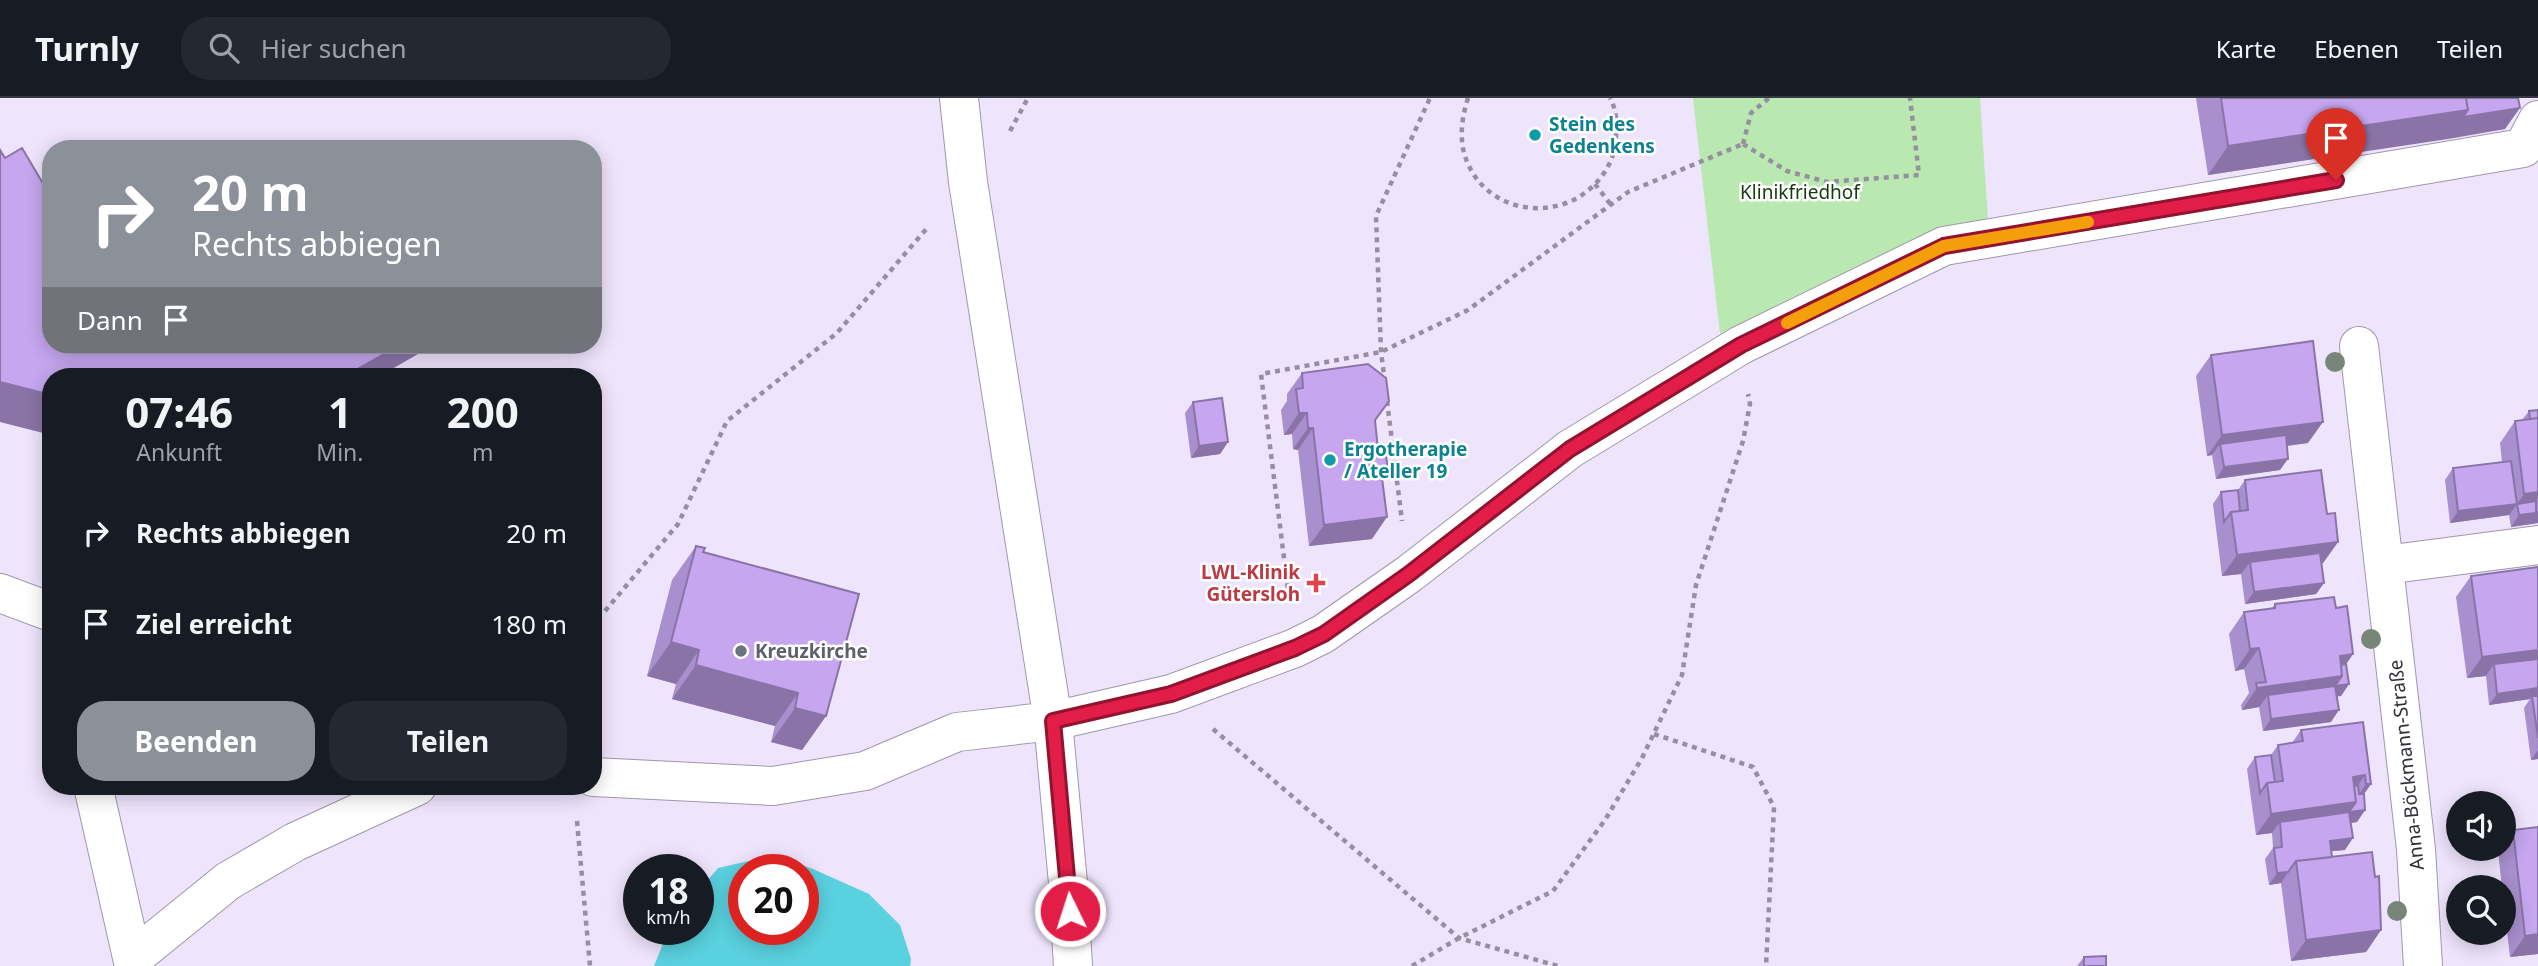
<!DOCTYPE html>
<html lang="de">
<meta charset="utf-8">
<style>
body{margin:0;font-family:"Noto Sans",sans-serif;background:#242831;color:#f1f3f6;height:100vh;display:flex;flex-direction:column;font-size:26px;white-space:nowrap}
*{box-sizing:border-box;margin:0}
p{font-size:23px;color:#9ea1a6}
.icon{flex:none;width:38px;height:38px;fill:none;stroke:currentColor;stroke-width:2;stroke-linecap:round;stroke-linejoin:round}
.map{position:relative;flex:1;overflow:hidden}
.side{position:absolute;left:42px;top:270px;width:560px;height:427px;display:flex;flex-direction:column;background:#171b24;border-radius:28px;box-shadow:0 4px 18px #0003}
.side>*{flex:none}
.guide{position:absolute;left:42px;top:42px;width:560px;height:214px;border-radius:28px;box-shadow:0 4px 18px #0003;background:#8c9099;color:#fff;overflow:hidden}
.fabs{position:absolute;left:2446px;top:693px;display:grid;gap:14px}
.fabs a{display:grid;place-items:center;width:70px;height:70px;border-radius:50%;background:#171b24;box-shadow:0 4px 18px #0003;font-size:35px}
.speed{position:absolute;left:623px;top:756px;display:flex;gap:14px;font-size:35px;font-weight:700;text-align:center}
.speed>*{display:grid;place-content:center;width:91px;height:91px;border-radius:50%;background:#171b24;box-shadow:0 4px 18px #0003;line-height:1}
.speed small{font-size:18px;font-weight:400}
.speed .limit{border:10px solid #d22;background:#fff;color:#111}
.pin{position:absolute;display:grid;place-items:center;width:60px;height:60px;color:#fff;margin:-72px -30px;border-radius:50% 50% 50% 0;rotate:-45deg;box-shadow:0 0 7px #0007}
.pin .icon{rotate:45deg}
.me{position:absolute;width:77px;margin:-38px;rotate:356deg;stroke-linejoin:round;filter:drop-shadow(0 0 5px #0008)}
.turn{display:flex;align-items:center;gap:24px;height:147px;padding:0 35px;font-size:32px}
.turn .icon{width:91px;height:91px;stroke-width:2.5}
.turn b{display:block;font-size:49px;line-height:60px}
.then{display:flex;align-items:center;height:66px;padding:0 35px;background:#0003;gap:14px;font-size:26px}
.eta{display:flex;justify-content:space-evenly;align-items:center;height:119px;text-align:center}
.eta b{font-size:42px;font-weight:700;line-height:49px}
.action{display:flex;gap:14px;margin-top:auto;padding:14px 35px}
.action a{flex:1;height:80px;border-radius:28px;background:#8c9099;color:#fff;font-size:28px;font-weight:700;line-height:80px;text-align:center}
.action a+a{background:#242831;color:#f1f3f6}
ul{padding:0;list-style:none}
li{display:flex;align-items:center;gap:21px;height:91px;padding:0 35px}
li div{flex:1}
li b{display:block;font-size:26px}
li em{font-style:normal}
header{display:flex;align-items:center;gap:42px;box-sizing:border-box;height:98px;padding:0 35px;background:#171b24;border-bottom:2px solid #363941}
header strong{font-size:33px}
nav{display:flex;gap:38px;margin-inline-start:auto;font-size:24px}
.search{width:490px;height:63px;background:#242831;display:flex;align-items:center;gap:18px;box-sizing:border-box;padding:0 24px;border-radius:28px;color:#9ea1a6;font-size:26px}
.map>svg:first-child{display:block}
.green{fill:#bae8b1}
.water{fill:#5ad1df;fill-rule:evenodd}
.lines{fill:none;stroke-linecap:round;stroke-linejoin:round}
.minor-casing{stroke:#a097ac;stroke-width:40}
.path{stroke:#968fa0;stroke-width:4.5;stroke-dasharray:5 5;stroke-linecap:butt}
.minor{stroke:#fff;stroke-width:38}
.tree{fill:#778679}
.wall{fill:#a98fce}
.shaded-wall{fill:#8a74a7}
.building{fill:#c5a6ef;stroke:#8a74a7;stroke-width:2}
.route-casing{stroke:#92132f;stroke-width:18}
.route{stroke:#e11d48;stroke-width:12}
.slow{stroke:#f59e0b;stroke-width:12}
.culture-dot{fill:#0f9aa8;stroke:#fff;stroke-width:2.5}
.health-dot{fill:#e0444e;stroke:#fff;stroke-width:2.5}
.worship-dot{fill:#6b7280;stroke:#fff;stroke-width:2.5}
.labels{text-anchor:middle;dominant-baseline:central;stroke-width:5;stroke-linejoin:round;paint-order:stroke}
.culture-label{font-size:19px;font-weight:bold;fill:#0d838f;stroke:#fff;text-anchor:start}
.park-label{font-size:19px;fill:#153a0e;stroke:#fff}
.health-label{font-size:19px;font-weight:bold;fill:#be3a42;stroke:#fff;text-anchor:end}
.worship-label{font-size:19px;font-weight:bold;fill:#5b616d;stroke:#fff;text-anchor:start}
.street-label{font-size:19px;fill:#322e37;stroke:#fff}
</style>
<header>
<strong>Turnly</strong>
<div class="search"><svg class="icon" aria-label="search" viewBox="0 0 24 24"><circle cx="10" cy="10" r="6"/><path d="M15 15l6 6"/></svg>Hier suchen</div>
<nav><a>Karte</a><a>Ebenen</a><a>Teilen</a></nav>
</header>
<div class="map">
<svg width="2538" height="868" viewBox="0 0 2538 868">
<rect width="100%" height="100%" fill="#eee4fc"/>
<!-- green -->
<path class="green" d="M1693,0H1980L1988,123L1939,131L1720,236Z"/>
<!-- water -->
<path class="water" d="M775,757L813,771L869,796L900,827L911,861L910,868H654L669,831H698V794L718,770ZM744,772H803V831H744Z"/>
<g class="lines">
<!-- minor casing -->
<g class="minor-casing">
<path id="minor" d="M959,0L968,84L1053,623L1068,785L1073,868
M2359,248L2416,751L2423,868
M2385,467L2538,447
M0,495L51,514
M593,679L773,688L865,673L957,634L1053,623L1171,596L1295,550L1323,536L1409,476L1570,351L1741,247L1944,148L2523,50L2538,22
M93,688L134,868
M133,860L228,783L295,744L417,688"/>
</g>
<!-- path -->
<path class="path" d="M1468,0C1461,22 1458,46 1469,68C1492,116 1556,123 1592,89C1604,78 1613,63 1615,47C1617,32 1618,14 1610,0
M1010,33L1028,0
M1743,46L1787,73L1827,84L1919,77L1910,0
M1743,46L1751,15L1769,0
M1595,86L1611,107
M1385,284L1381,254L1376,118L1430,0
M1387,303L1402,423
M1289,500L1261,276L1381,254L1468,212L1628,94L1743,46
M605,513L678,426L727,323L837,235L928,129
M1213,631L1459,840L1558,868
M1654,636L1753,669L1774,709L1766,868
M577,723L590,868
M1412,868L1459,840L1553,793L1605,722L1642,660L1682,577L1696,487L1743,343L1750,306L1748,296"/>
<!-- minor -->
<use href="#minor" class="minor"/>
</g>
<!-- trees -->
<g class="tree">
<circle cx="2335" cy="264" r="10"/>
<circle cx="2371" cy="541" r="10"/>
<circle cx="2397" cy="813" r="10"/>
</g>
<!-- wall -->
<path class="wall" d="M2196,0H2518L2505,31L2208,77Z
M2211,257L2308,345L2287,348L2280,372L2216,381L2212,357L2207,358L2196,278Z
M1302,275L1389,303L1375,324L1382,381L1372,441L1309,448L1298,352L1293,351L1292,336L1284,337L1281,312L1287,303V296Z
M1193,304L1228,344L1220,356L1191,360L1185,315Z
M2538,312V425L2511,429L2509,417L2450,425L2445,382L2453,370L2502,364L2500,345L2515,323L2522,322L2529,313Z
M2245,382L2327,416L2338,444L2323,465L2321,466L2324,485L2316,496L2245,506L2241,476L2222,478L2213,406L2221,394L2238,392Z
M696,448L703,454L826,618L802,652L771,644L775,628L672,601L676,586L647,578L672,482Z
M2538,469V661L2531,662L2524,610L2530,601L2489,607L2486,578L2467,580L2456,499L2471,478Z
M2275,506L2336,510L2353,556L2346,566L2349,586L2341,598H2337L2331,624L2263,633L2259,609L2242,612L2241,607L2249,595L2244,571L2235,573L2229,536L2244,514L2272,510Z
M2363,624L2371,686L2364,696L2365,712L2357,724L2351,725L2345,752L2331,753L2332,759L2381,832L2366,854L2291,863L2281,785L2269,787L2265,761L2273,750L2272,735L2256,737L2247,671L2255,659L2271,657L2278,647L2292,645L2301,632Z
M2513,732L2538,856L2510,859L2504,809V789H2502L2498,754L2500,751H2504V744Z
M2084,859L2106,868H2077Z"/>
<!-- shaded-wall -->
<path class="shaded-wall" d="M2520,10L2505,31L2448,41L2463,19Z
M2468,12L2448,41L2208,77L2228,48Z
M400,247H425L418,256L380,278H345Z
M0,284L51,297V337L0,324Z
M1299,315H1307L1292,336L1284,337Z
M2323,324L2308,345L2222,356L2220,346L2212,357L2207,358L2222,337Z
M1308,330H1313L1298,352L1293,351Z
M1228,344L1220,356L1191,360L1199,348Z
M2288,361L2280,372L2216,381L2224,369Z
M2538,394V400L2527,415L2517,406L2524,396Z
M2517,406L2509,417L2450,425L2458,413Z
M2538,413V425L2511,429L2519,417L2536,415Z
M1387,419L1372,441L1309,448L1324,427Z
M2338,444L2323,465L2251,475L2250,464L2241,476L2222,478L2237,457Z
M2324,485L2316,496L2245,506L2254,494Z
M671,544L699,552L676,586L647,578Z
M2259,550L2244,571L2235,573L2250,551Z
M2538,552V571L2494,566L2486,578L2467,580L2482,559Z
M2353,556L2338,578L2340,558Z
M696,567L798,595L775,628L672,601Z
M2342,578L2327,600L2268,597L2259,609L2242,612L2257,590Z
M2349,586L2341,598L2327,600L2335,588Z
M2538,590V600L2532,598L2530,601L2489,607L2497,596Z
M795,610L826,618L802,652L771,644Z
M2339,612L2331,624L2263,633L2271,621Z
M2538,652V661L2531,662Z
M2365,677L2350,699L2353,679Z
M2366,686H2371L2356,707L2365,712L2357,724L2281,734L2280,724L2272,735L2256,737L2271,716L2353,705Z
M2353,740L2345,752L2321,754L2330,743Z
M2288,774L2281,785L2269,787L2277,775Z
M2381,832L2366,854L2291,863L2306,842Z
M2538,836V856L2510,859L2525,838Z"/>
<!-- building -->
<path class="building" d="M2221,0H2466L2468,12L2228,48Z
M2466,0H2518L2520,10L2463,19L2468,12Z
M22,50L51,99V247H400L345,278H51V297L0,284V52L5,60Z
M2313,243L2323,324L2222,337L2211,257Z
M1368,266L1386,280L1389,303L1375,322L1378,352L1386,357L1388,373L1382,380L1387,419L1324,427L1313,330H1308L1307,315H1299L1296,291L1303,290L1302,275Z
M1222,300L1228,344L1199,348L1193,304Z
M2538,312V320L2530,321L2529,313Z
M2538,320V394L2524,396L2515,323Z
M2286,337L2288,361L2224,369L2220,346Z
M2511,363L2517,406L2536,403V415L2519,417L2517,406L2458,413L2453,370Z
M2321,372L2327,416L2335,415L2338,444L2237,457L2231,414L2248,412L2245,382Z
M2238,392L2240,413L2231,414L2224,424L2221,394Z
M696,448L705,450L703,454L859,496L826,618L795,610L798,595L696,567L699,552L671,544Z
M2320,455L2324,485L2254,494L2250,464Z
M2538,469V552L2482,559L2471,478Z
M2334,499L2336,510L2347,508L2353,556L2340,558L2342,578L2257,590L2256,585L2266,584L2259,550L2250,551L2244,514L2275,510V506Z
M2538,561V590L2497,596L2494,566Z
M2346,566L2349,586L2335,588L2342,578L2341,567Z
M2335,588L2339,612L2271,621L2268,597Z
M2532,598H2538V640Z
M2363,624L2371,686H2366L2365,677L2353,679L2356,704L2271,716L2267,685L2283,683L2278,647L2303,643L2301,632Z
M2271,657L2275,684L2267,685L2260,695L2255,659Z
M2358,687L2359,696H2364L2365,712L2349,714L2356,704L2354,688Z
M2349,714L2353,740L2330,743L2332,759L2296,763L2288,774L2277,775L2274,750L2282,749L2280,724Z
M2538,729V836L2525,838L2513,732Z
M2372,754L2375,779L2379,778L2381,832L2306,842L2296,763Z
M2106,858V868H2084V859Z"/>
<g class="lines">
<!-- route casing -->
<g class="route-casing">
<path id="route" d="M1070,813L1053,623L1171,596L1295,550L1324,536L1409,476L1570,351L1741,247L1944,148L2336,82"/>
</g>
<!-- route -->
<use href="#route" class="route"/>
<!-- slow -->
<path class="slow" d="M1787,225L1944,148L2088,124"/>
</g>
<!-- markers -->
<g class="culture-dot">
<circle cx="1535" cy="37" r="7"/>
<circle cx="1330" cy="362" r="7"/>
</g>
<path class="health-dot" d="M1312.5 474.5h7v7h7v7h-7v7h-7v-7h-7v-7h7z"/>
<circle class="worship-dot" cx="741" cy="553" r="7"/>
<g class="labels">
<!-- culture labels -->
<g class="culture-label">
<text x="1549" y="26">Stein des<tspan x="1549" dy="22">Gedenkens</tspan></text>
<text x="1344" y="351">Ergotherapie<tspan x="1344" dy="22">/ Ateller 19</tspan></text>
</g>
<!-- park labels -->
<g class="park-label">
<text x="1800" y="94">Klinikfriedhof</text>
</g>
<!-- health labels -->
<g class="health-label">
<text x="1300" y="474">LWL-Klinik<tspan x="1300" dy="22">Gütersloh</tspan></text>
</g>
<!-- worship labels -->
<g class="worship-label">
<text x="755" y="553">Kreuzkirche</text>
</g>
<!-- street labels -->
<g class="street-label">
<text transform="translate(2406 667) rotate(-96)">Anna-Böckmann-Straße</text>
</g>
</g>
</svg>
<div class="fabs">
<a><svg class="icon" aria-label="sound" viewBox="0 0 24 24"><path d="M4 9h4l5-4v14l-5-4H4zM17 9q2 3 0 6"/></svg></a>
<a><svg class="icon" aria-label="search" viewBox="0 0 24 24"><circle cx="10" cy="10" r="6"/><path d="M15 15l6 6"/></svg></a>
</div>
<div class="speed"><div>18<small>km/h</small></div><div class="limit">20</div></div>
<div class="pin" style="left:2336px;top:82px;background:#d93025"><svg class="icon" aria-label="arrive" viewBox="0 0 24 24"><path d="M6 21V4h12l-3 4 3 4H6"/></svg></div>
<svg class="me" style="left:1070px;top:813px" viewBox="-20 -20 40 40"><circle r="17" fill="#e11d48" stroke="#fff" stroke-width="3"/><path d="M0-11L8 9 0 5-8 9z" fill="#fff"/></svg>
<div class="guide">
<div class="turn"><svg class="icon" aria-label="right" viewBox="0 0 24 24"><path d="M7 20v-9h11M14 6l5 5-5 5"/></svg><div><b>20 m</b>Rechts abbiegen</div></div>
<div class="then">Dann<svg class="icon" aria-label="arrive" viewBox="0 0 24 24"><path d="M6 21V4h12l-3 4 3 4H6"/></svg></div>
</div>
<section class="side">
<div class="eta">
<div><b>07:46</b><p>Ankunft</p></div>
<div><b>1</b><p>Min.</p></div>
<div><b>200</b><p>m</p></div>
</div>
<ul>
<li><svg class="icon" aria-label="right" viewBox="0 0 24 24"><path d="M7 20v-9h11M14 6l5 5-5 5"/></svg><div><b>Rechts abbiegen</b></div><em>20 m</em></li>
<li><svg class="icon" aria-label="arrive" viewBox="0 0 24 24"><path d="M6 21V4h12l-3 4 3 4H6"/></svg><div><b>Ziel erreicht</b></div><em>180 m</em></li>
</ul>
<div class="action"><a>Beenden</a><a>Teilen</a></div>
</section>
</div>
